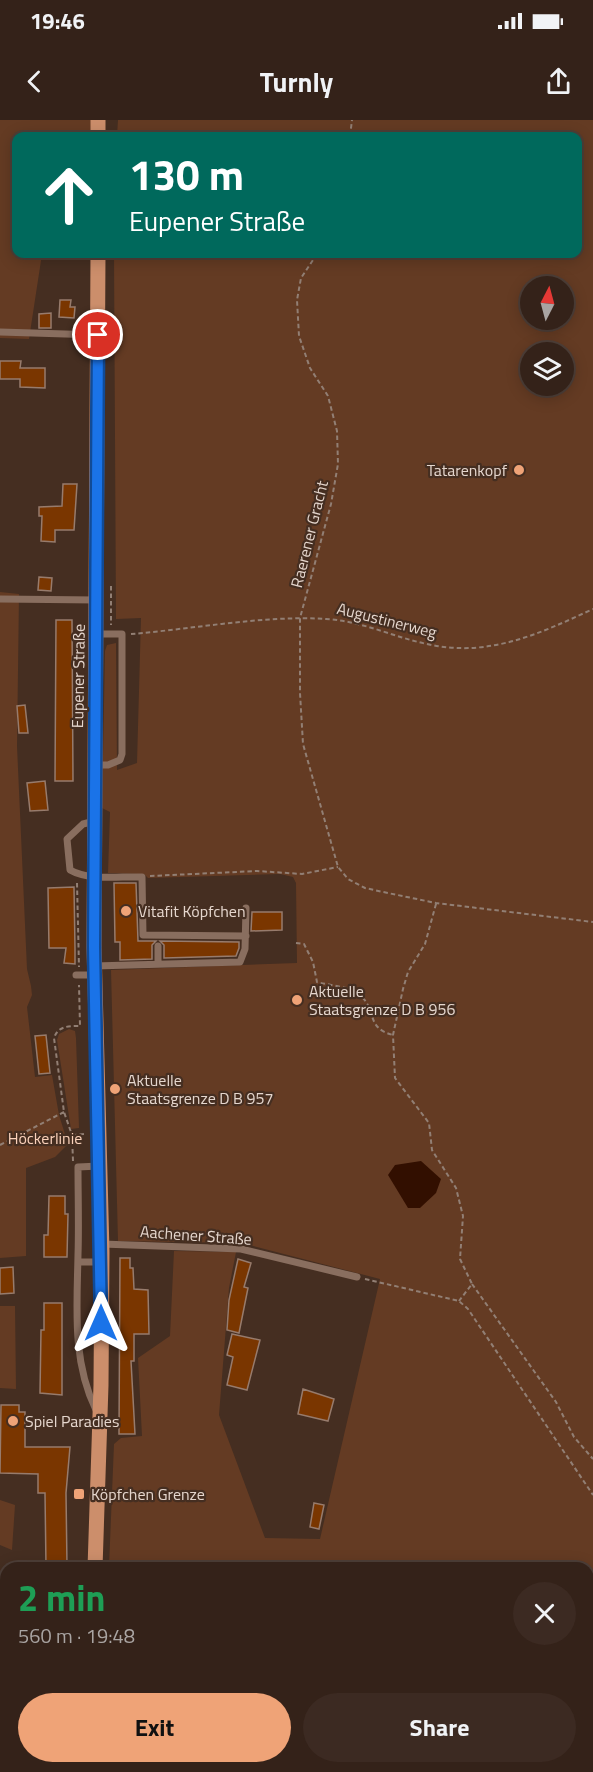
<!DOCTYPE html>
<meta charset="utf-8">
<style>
body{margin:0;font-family:"Titillium Web",sans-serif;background:#3c2a22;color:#f1f3f6;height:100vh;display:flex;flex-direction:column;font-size:22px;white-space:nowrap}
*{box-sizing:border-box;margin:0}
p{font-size:20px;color:#a9a4a2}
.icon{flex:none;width:33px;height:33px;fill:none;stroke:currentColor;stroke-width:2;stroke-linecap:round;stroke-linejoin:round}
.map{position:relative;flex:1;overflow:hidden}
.details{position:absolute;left:0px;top:1442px;width:594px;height:212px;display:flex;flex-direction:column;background:#342219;border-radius:18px 18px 0 0;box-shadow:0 3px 15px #0003,0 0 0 2px #4e3f38}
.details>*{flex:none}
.banner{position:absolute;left:12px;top:12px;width:570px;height:126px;border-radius:12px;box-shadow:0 3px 15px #0003,0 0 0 2px #4e3f38;background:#00695c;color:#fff;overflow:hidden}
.needle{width:39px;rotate:6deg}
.fabs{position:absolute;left:520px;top:156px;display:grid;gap:12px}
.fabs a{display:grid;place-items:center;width:54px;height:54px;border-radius:50%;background:#342219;box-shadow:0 3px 15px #0003,0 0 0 2px #4e3f38;font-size:30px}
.pin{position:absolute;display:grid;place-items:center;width:51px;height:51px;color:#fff;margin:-26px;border:3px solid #fff;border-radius:50%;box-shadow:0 2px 6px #0007}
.me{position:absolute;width:66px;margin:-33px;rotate:0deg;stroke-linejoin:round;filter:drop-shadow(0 0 4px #0008)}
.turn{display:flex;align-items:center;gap:21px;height:126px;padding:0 18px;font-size:27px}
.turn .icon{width:78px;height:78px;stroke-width:2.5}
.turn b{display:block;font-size:42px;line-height:51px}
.round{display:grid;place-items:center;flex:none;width:63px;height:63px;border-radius:32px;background:#3c2a22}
.headline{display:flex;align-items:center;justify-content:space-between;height:102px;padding:0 18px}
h1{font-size:36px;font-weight:700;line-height:45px;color:#1e9e55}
.button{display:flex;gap:12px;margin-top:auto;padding:12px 18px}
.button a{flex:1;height:69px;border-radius:36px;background:#efa377;color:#111;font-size:24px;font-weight:700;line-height:69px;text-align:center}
.button a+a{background:#3c2a22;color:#f1f3f6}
.status{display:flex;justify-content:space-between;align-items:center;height:42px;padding:0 30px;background:#342219;direction:ltr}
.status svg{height:16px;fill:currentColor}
header{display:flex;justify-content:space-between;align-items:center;height:78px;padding:0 18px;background:#342219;font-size:27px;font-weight:700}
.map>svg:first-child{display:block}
.green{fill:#643b23;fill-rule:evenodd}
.water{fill:#320f00}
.building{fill:#7a3600;stroke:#977b6c;stroke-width:1.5}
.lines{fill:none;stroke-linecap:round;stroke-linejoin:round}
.path{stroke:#927f74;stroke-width:2;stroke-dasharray:4.5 3;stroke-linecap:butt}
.service{stroke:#896e5f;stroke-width:7}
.primary{stroke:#cc8e6b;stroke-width:15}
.route-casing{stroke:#114b97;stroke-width:15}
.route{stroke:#1a73e8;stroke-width:10}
.poi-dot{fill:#efa377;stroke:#452e21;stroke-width:2}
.labels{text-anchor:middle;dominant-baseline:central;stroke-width:4.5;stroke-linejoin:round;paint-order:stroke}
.poi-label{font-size:16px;fill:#e5d6cd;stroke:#452e21;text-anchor:start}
.street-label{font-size:16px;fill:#e5d6cd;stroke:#452e21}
.park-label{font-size:16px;fill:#fbd2bb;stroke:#452e21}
</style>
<div class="status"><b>19:46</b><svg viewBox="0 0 49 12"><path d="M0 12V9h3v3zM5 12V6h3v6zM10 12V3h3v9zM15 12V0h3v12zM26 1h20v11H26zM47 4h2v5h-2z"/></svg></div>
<header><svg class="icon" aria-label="back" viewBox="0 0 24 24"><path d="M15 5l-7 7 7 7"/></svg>Turnly<svg class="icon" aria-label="share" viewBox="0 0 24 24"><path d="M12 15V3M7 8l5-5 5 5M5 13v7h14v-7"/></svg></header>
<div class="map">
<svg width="593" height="1652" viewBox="0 0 593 1652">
<rect width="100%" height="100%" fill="#452e21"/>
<!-- green -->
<path class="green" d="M0,0H91V16H16V134H42L29,219L0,218Z
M118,0H593V1652H102V1647H588V1448L109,1447L114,1324L121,1318L142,1316L138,1238L170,1216L174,1131L236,1132L229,1168L219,1295L265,1418L320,1419L380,1159L242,1123L118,1121L111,850L297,843L296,763L293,757L280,754L148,758L144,754L108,753L110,692L102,688L105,531L107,525L116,523L117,650L137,643L141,498L116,499L114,134H578V16H117ZM531,166H564V200H531ZM531,232H564V266H531Z
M0,393V472L19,474L17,626L27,849L31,866L32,875L27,887L35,957L52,955L59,995L68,1024L55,1037L26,1048V1136L0,1138Z
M69,909L75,911L76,918L79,1008L71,1009L57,920L59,914Z
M0,1186H15L16,1269L0,1268Z
M0,1380L15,1385L12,1430L0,1425Z
M0,1588L6,1592V1647H77V1652H0Z"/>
<!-- water -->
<path class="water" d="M421,1041L441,1059L436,1073L420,1088H408L388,1055L395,1045Z"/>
<!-- building -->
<path class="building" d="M60,180H71L70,187H75L74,198L59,197Z
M51,193V208H39V194Z
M0,241H21L20,248H45V268L20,267V259H0Z
M63,364H77L74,410H55V422L41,421L42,396H39V387L62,386Z
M39,457L52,458L51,471L38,470Z
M56,500H72L73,661H55Z
M25,585L28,613H19L17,586Z
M45,661L48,690L30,691L27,663Z
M114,763H136L138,821H156L152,825V839L120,840V822H115Z
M74,767L75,829V844L64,843L66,828H49L48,768Z
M252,792H282V810L251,811Z
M160,821L239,822V828L236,836L164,838V825Z
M46,915L50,953L39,954L35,916Z
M49,1076H65V1094H68L67,1137H44V1115H48Z
M120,1138H130V1148H133L134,1169L148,1170L149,1214H134V1241H131L135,1314H119Z
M238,1139L251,1143L244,1167L248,1168L239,1213L227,1210L229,1180Z
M13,1147L14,1173L0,1174V1148Z
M44,1183H62V1275L40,1273L41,1210H44Z
M232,1214L260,1220L247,1270L227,1265L233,1237L227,1235Z
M303,1269L334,1279L328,1301L298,1294Z
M1,1285H19V1292H25V1327H70L66,1373L67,1446L46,1447L45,1373H38V1354L0,1353Z
M314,1383L324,1385L319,1409L310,1407Z"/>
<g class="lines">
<!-- path -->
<path class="path" d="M350,16L352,0
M317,134L301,158L297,180L299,216L310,248L328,276L337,311L338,344L331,384L300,498V573L303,624L338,747L348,759L365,768L383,772L436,783L593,802
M111,466V505
M131,514C194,509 263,495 326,499C362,501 393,517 427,524C488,538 539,514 593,489
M150,756L257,751L302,754L338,747
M77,763L79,847
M436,784L425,824L408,852L403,869L393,915L395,958L429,1003L432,1030L456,1068L463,1096L460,1139L472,1164L459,1181
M296,823L304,824L313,842L317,862C332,866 351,866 362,877C377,892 366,908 393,915
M72,1015L84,1014
M0,1025L64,992
M73,1041L72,1015L64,992L54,918C58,906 68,906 80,906L79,865
M365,1159L459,1181L468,1189L593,1375
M472,1164L556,1282L574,1317L593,1339
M588,1475L593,1473
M0,1578L6,1582
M418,1647V1652"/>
<!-- service -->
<path class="service" d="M0,212L98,215
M0,479L96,480
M95,645H108L120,640L122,634V514H97
M95,701L83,704L67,719L70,750C89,761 120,756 142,757L143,815L246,816
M158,826V844
M94,846L240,842L245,829L246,788
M76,855H94
M102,1124L241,1129L357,1157
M78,1142H102
M96,1290C72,1241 77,1188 78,1135C79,1106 78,1076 78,1047L99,1046"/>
<!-- primary -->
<path class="primary" d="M98,16V0
M95,1448L101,1265L102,1132L94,827L98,134
M91,1652V1647"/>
</g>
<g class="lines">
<!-- route casing -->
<g class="route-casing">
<path id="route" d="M98,215L94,827L101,1203"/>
</g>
<!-- route -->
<use href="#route" class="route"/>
</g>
<!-- markers -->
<g class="poi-dot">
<circle cx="519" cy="350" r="6"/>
<circle cx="126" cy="791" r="6"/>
<circle cx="297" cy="880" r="6"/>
<circle cx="115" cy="969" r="6"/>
<circle cx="13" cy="1301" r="6"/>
<rect x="73" y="1368" width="12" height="12" rx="3"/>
</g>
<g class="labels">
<!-- poi labels -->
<g class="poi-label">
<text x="507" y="350" text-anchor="end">Tatarenkopf</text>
<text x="138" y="791">Vitafit Köpfchen</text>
<text x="309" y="871">Aktuelle<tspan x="309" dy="18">Staatsgrenze D B 956</tspan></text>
<text x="127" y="960">Aktuelle<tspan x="127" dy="18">Staatsgrenze D B 957</tspan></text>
<text x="25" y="1301">Spiel Paradies</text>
<text x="91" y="1374">Köpfchen Grenze</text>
</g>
<!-- street labels -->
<g class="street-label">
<text transform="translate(309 414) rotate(-76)">Raerener Gracht</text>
<text transform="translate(387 500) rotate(14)">Augustinerweg</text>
<text transform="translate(78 556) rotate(-89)">Eupener Straße</text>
<text transform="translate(196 1115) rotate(4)">Aachener Straße</text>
</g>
<!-- park labels -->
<g class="park-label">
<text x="45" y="1018">Höckerlinie</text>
</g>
</g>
</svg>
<div class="fabs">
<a><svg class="needle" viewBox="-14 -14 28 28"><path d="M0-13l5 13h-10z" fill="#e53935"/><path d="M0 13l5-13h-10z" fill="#a9a4a2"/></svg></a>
<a><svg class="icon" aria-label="layers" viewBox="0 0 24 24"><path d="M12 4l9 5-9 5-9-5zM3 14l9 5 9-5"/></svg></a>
</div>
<div class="pin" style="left:98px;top:215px;background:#d93025"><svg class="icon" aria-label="arrive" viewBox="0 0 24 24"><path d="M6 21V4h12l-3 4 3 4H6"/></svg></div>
<svg class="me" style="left:101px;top:1203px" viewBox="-20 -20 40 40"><path d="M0-17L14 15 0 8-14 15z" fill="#1a73e8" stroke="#fff" stroke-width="4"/></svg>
<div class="banner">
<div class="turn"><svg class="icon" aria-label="ahead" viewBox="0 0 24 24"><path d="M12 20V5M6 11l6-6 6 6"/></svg><div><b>130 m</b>Eupener Straße</div></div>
</div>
<section class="details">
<div class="headline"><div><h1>2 min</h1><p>560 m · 19:48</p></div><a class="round"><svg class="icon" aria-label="close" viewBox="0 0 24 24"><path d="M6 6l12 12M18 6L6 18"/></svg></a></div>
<div class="button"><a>Exit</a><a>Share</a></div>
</section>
</div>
